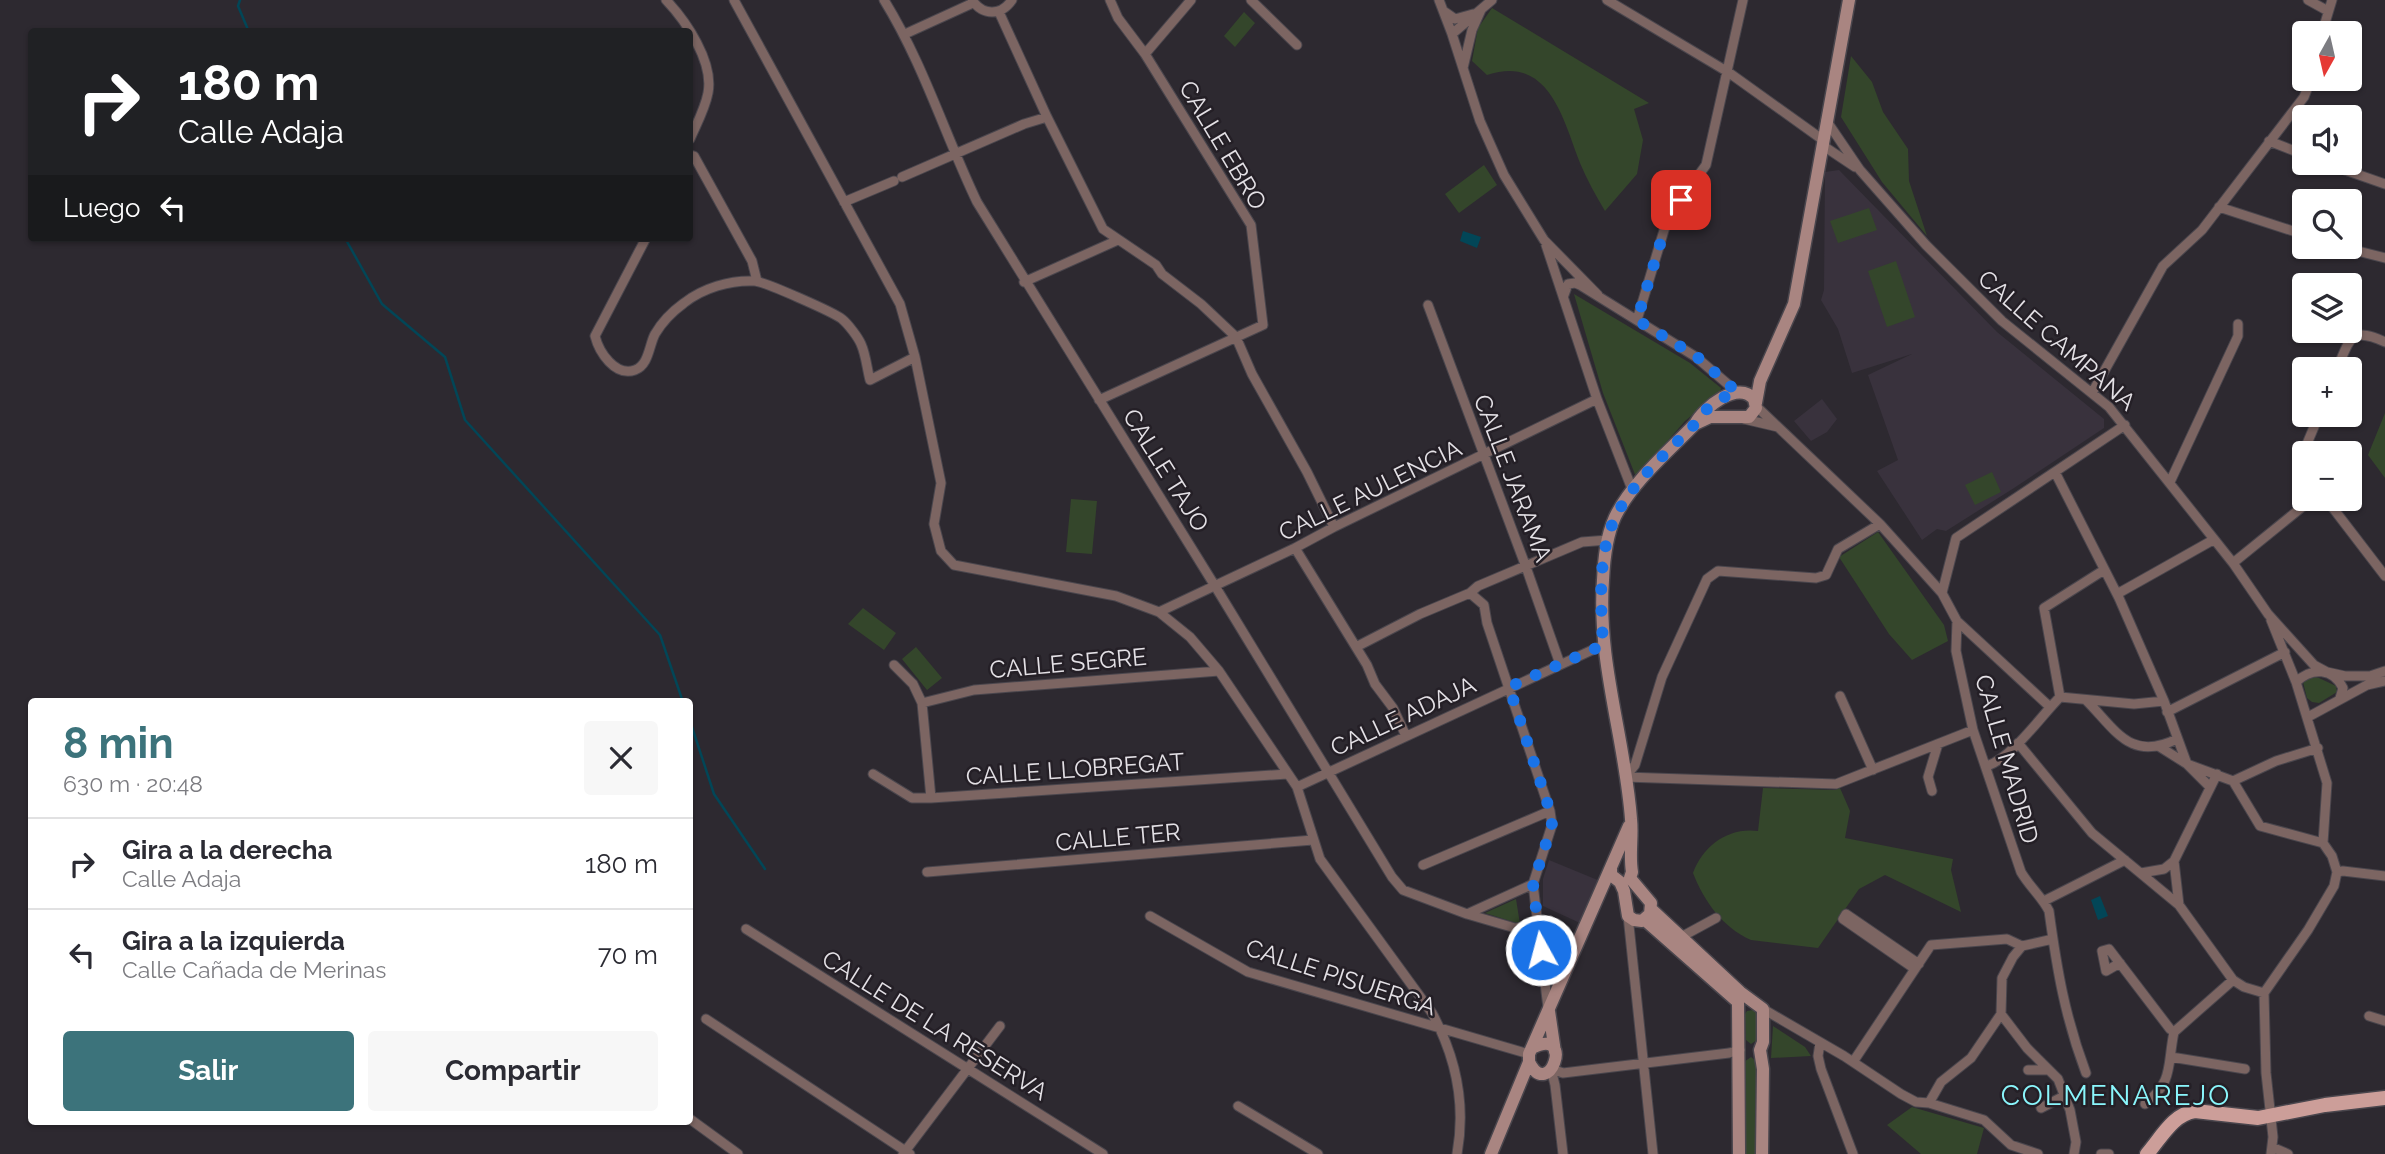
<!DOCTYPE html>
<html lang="es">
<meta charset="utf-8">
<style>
body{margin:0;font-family:Raleway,sans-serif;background:#f7f7f7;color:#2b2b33;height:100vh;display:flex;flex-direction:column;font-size:26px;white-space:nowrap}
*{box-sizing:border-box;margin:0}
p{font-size:23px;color:#7c7c81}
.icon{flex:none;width:38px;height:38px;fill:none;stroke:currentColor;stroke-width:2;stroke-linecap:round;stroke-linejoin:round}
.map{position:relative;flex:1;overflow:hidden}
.panel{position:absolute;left:28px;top:698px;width:665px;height:427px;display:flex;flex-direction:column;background:#fff;border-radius:7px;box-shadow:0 2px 5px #0004}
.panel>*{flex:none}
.hud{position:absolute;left:28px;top:28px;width:665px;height:214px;border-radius:7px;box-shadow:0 2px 5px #0004;background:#202124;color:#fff;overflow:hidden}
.needle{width:46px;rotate:188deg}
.controls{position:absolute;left:2292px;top:21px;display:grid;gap:14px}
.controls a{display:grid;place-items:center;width:70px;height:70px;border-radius:7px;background:#fff;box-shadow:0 2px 5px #0004;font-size:35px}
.pin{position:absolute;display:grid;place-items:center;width:60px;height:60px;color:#fff;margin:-30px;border-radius:14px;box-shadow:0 4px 10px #0006}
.me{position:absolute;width:77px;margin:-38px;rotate:353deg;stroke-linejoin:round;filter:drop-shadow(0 0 5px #0008)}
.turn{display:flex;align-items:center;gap:24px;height:147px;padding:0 35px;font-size:32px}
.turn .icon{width:91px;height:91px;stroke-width:2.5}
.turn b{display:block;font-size:49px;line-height:60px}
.then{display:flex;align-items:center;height:66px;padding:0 35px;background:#0003;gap:14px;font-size:26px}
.round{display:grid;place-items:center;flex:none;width:74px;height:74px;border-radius:7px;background:#f7f7f7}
.overview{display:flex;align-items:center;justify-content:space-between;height:119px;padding:0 35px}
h1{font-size:42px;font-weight:700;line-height:52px;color:#3c737b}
.primary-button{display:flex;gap:14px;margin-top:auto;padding:14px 35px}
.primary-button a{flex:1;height:80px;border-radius:7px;background:#3c737b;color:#fff;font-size:28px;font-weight:700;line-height:80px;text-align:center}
.primary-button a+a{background:#f7f7f7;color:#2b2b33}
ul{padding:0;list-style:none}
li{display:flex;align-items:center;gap:21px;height:91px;padding:0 35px;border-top:2px solid #e1e1e2}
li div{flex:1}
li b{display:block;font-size:26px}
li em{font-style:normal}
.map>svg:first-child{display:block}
.built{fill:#39323d}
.green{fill:#34462b}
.water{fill:#024657}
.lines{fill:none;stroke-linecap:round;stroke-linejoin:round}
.stream{stroke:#024657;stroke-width:2.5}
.street-casing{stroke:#4a464d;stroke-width:11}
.secondary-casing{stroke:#4a464d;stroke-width:15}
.primary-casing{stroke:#4a464d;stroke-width:17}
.street{stroke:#7c6562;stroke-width:9}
.secondary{stroke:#a98581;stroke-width:12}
.primary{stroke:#cc9e99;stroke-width:14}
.route{stroke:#1a73e8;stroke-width:12;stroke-dasharray:0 21.6}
.labels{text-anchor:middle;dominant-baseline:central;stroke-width:5;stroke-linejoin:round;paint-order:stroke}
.street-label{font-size:24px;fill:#e4e1e6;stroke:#241f26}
.quarter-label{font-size:28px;letter-spacing:2px;fill:#8af6fc;stroke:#241f26}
</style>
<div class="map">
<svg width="2385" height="1154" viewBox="0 0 2385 1154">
<rect width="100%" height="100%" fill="#2d2930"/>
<!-- built -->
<path class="built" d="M1839,170L1997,332L2104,419V428L2014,488L1946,531L1937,529L1922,540L1877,471L1898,460L1868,375L1912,354L1852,373L1838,329L1821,300L1824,290L1825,172Z
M1822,399L1837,419L1827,432L1811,441L1794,421Z
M1549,860L1600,881L1580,923L1543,906V879Z"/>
<!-- green -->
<path class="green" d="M1492,8L1649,103L1634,109L1643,140L1637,174L1605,211C1596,196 1587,180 1580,163C1563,119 1549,54 1487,75L1472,61L1478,28Z
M1244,12L1255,23L1235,47L1224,36Z
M1851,56L1872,82L1883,112L1908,149L1909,181L1927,236L1882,182L1841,117Z
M1484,165L1497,185L1459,213L1445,194Z
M1869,208L1877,230L1838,243L1830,221Z
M1896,261L1915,317L1887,327L1868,271Z
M1574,294L1690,363L1721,388L1720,392L1685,421L1636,477L1603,393Z
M2385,413V478L2368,455Z
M1992,472L2001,492L1975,505L1965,485Z
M1071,499L1097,501L1092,554L1066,552Z
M1878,532L1944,625L1948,641L1912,660L1889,634L1839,557Z
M863,608L896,633L884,650L848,624Z
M916,647L942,678L927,690L902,659Z
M2309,676L2319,678L2336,686L2337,692L2319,703L2312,702L2307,698L2303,682Z
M1763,788L1835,790L1840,788L1850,811L1845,838L1953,859L1951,870L1961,912L1885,875L1859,889L1818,948L1751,940C1722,927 1704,901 1693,873C1703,846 1728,827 1758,831Z
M1516,899L1520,924L1485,913Z
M1753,1010L1757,1014V1040L1751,1044L1746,1040L1745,1014L1747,1011Z
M1773,1026L1805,1047L1811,1056L1771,1058Z
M1751,1057L1757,1062V1154H1744V1062Z
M1912,1107L1984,1128L1977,1154H1921L1887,1125Z"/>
<!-- water -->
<path class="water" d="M1463,231L1481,237L1477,248L1460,241Z
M2100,896L2108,916L2098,920L2091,900Z"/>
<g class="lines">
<!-- stream -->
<path class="stream" d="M240,0L238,6L249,32
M345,238L382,304L445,357L465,420L660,635L683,702
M690,721L714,794L765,869"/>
<!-- street casing -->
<g class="street-casing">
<path id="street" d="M666,0C686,21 714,62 708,93C705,109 696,125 690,139
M734,0L900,304L915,357L941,483L934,524L941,551L954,565L1116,596L1159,612L1190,637L1219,671L1297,787L1320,859L1432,1013C1456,1057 1466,1104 1457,1154
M884,0C923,63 945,135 977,202L1215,586L1392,877L1403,890L1467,914L1515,928L1538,926
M972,0C983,16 1001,16 1012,0
M1251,0L1297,45
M1439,0L1452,34L1480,121L1504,175L1544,240L1598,295
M1607,0L1728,72L1823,140
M2308,0L2328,11
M999,12L1047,117L1103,229L1156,265L1162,274L1201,304L1236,337L1252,374L1307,472L1334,527
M1445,12L1455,19L1473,14
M2322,33L2332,0
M905,34L973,3
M1452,34L1492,0
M1145,54L1191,0
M1463,68L1472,30L1481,10
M1826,120L1860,170L1926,245L2002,321L2109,407L2233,563L2268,614L2314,665L2327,672L2345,676H2370L2385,671
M2269,141L2305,155
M1822,145L1855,167
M690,155L694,156L752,261L757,281
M2325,163L2385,184
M902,177L1024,124L1047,117
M844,202L894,181
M2219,207L2305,235
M646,238L595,336C599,352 615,377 635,370C649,365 649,345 655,334C662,322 673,311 684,303C703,288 730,280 754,281C763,281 833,312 842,319C848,324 858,337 861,344C866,355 867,369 870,380L915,357
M1546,245L1597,399L1630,484L1634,489
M2342,247L2385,258
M1024,282L1118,240
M1564,295L1568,284L1575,283L1580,285L1696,357L1737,392
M1428,305L1526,567L1560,664
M1637,320L1668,217L1706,165L1743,0
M2337,369C2350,339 2350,326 2385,342
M2092,393L2163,266L2202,230L2304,97L2311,79
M1099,400L1263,325L1251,225L1145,54L1118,18L1110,0
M1756,406L1880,524L1942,593L1957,621L1956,651L1973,730L2021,872C2029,886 2042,897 2049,911C2057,970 2065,1017 2086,1073
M1744,419L1778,427
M2305,471L2301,458L2319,415
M2055,472L2119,598L2164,701L2187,764L2233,781L2276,761L2318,748
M2170,482L2238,336V324
M2326,499L2385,576
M1295,548L1367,665L1375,684L1393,708L1406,736
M2233,563L2312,499
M1470,593L1484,605L1487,623L1550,811L1552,825L1533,884L1548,1008
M1942,593L1956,538L2125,425
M2117,594L2213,540
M1159,612L1295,548L1334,527L1597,399
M2271,620L2296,682L2327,783L2323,843
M1957,621L2050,707
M1356,647L1420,614L1470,593L1478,586L1582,542L1608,540
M894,665L913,684L922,703L931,798
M2296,682C2312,667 2333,668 2343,688L2340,698
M1840,696L1873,770
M2060,697L2044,608L2104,570
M2086,700C2116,730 2130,762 2177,739
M922,703L974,690L1219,671
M2167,712L2285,652
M2308,717L2367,685L2385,681
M2018,743L2092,833L2179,905L2233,980L2244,987L2264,993
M2160,747L2187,764L2210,787
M1987,766C2013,757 2040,717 2060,697L2134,704L2164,701
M873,774L912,798H931L1287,774
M1625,777L1635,765L1662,677L1707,579L1718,571L1816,578L1826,575L1838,549L1880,524
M1625,777L1836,784L1973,730
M2233,781L2260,826L2323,843L2332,856L2337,872
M1297,787L1603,645
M1932,791L1928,777L1938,744
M2174,861L2179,905
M1423,865L1550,811
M927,872L1313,840
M2337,872L2343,871L2385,876
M2141,873L2164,869L2174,861L2217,774
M2044,901L2125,860
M1467,914L1533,884
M1150,916L1248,972L1529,1054
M1628,916L1653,1154
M746,929L1103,1154
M1681,937L1716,918
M2120,963L2106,971L2102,951L2109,949L2170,1029L2174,1032
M1915,969L1843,919L1846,914L1919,964
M1763,1009L1844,1056L1901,1094L1916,1102L1929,1103L1984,1120L2011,1145L2038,1154
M2001,1014L2027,1048L2058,1079L2070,1110L2076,1142L2074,1154
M2369,1016L2385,1021
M706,1019L910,1154
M1820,1043L1818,1056L1821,1069L1853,1154
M2171,1057L2245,1069
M1853,1062L1931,945L2007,939L2022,946
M1551,1069L1555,1085L1563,1154
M1552,1069L1563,1073L1729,1053L1740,1050
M2028,1070H2048
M1929,1103L1941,1082L1971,1058L2001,1014L2002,978L2013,957L2022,946L2053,939
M2145,1104C2174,1081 2167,1066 2174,1032L2233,980
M1238,1106L1318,1154
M2041,1108L2066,1095
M690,1119L738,1154
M2272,1147L2288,1154
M903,1154L1000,1026
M2101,1154H2109
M2271,1154L2273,1137L2266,1073L2264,993L2308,930L2334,886L2337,872"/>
</g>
<!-- secondary casing -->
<g class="secondary-casing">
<path id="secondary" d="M1756,403L1760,381L1794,304L1849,0
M1611,869V875L1620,882L1624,891L1628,916L1634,920L1642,921L1650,914L1651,903L1630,878
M1630,878L1632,872C1629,854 1633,836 1631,819C1625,738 1597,662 1603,580C1604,559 1606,537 1615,517C1632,482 1668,452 1695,424C1704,407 1738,380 1754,399L1756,408L1749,417H1710L1695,424
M1652,910L1740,992L1763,1009V1042L1760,1050L1763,1069L1762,1154
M1645,920L1738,1002L1739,1154
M1549,1011L1555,1052
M1529,1062C1549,1102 1575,1028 1534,1047
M1491,1154L1529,1062V1054L1629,826"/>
</g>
<!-- primary casing -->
<g class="primary-casing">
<path id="primary" d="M2147,1154C2161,1138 2173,1114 2195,1111L2258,1118L2325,1105L2385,1098"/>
</g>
<!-- street -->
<use href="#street" class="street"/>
<!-- secondary -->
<use href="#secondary" class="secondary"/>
<!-- primary -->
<use href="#primary" class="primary"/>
</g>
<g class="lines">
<!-- route -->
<path class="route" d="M1541,950L1533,884L1552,825L1550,811L1509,687L1603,645C1601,604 1597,556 1615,518C1632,482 1668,452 1695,424C1703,409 1721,397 1737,392L1696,356L1637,320L1668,218L1681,200"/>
</g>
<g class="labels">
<!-- street labels -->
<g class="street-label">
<text transform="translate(1223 145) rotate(59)">CALLE EBRO</text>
<text transform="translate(2057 340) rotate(41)">CALLE CAMPANA</text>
<text transform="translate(1166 470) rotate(58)">CALLE TAJO</text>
<text transform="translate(1513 478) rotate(69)">CALLE JARAMA</text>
<text transform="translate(1370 490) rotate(-26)">CALLE AULENCIA</text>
<text transform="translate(1068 663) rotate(-5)">CALLE SEGRE</text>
<text transform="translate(1403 716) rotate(-25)">CALLE ADAJA</text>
<text transform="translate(2007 759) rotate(74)">CALLE MADRID</text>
<text transform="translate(1075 769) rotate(-4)">CALLE LLOBREGAT</text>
<text transform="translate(1118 837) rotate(-5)">CALLE TER</text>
<text transform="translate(1341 977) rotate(18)">CALLE PISUERGA</text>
<text transform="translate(935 1025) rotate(32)">CALLE DE LA RESERVA</text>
</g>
<!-- quarter labels -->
<g class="quarter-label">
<text x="2116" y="1095">COLMENAREJO</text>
</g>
</g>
</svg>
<div class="controls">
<a><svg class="needle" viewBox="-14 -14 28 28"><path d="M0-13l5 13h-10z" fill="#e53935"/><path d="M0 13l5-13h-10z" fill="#7c7c81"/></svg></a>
<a><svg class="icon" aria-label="sound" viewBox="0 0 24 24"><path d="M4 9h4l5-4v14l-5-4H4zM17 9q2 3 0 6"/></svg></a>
<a><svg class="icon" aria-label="search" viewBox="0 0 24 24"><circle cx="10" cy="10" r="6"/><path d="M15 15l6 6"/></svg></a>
<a><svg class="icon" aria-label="layers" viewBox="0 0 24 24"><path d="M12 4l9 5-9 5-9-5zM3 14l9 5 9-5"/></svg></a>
<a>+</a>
<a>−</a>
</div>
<div class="pin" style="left:1681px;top:200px;background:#d93025"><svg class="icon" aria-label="arrive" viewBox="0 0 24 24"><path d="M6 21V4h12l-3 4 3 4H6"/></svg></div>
<svg class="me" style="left:1541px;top:950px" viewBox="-20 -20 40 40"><circle r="17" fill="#1a73e8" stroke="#fff" stroke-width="3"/><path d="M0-11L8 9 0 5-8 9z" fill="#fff"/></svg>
<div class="hud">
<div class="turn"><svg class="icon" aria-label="right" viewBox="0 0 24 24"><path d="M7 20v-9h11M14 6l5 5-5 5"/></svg><div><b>180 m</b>Calle Adaja</div></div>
<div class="then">Luego<svg class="icon" aria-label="left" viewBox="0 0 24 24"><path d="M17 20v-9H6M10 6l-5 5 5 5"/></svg></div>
</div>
<section class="panel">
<div class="overview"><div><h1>8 min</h1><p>630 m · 20:48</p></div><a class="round"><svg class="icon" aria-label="close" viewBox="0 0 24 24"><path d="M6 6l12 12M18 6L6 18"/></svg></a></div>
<ul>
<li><svg class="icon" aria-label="right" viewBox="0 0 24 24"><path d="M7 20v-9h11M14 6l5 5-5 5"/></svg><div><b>Gira a la derecha</b><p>Calle Adaja</p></div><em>180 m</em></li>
<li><svg class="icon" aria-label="left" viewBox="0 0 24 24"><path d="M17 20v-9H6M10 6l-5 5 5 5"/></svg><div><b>Gira a la izquierda</b><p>Calle Cañada de Merinas</p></div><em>70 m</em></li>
</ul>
<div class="primary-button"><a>Salir</a><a>Compartir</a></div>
</section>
</div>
